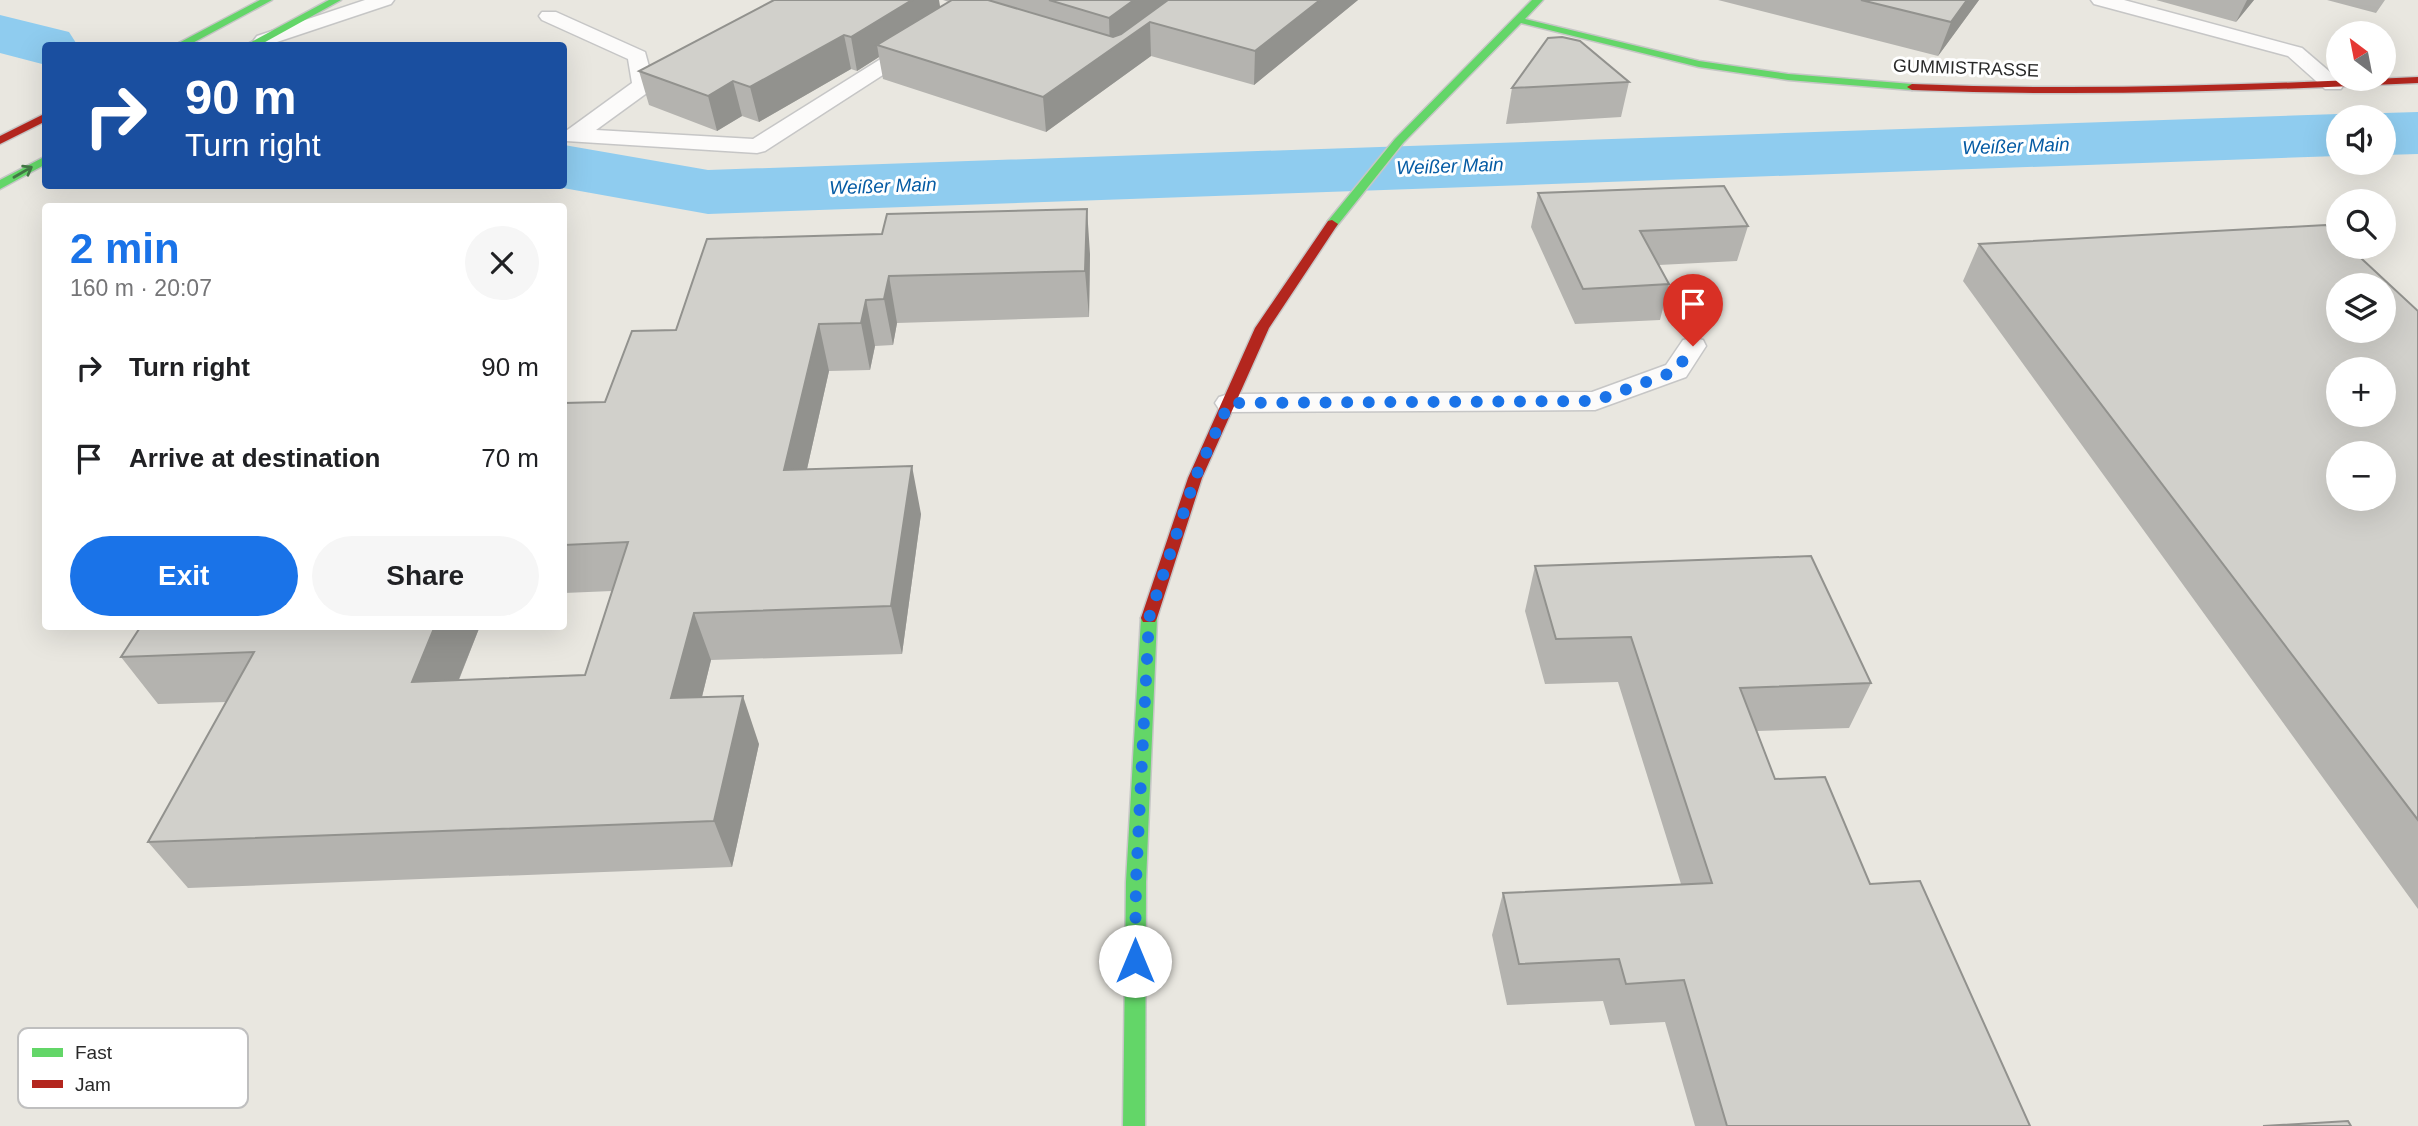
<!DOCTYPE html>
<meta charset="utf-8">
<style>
body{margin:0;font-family:Arial,sans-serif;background:#f6f6f6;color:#202124;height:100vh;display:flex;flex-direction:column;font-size:26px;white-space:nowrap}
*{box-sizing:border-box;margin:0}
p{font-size:23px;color:#757577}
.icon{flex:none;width:38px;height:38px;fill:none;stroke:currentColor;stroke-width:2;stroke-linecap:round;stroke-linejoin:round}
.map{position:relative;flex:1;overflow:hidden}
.sheet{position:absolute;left:42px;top:203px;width:525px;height:427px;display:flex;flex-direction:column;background:#fff;border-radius:7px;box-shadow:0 7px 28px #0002}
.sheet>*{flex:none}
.hud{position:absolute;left:42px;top:42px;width:525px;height:147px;border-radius:7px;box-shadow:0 7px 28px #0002;background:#1a4fa0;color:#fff;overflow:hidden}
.needle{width:46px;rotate:328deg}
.buttons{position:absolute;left:2326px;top:21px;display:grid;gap:14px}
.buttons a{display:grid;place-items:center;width:70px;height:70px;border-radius:50%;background:#fff;box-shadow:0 7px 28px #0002;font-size:35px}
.pin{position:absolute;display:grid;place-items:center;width:60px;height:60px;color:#fff;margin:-72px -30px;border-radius:50% 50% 50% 0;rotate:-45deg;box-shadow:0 0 7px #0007}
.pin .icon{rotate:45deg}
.me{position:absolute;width:77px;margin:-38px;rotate:0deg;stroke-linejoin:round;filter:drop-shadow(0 0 5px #0008)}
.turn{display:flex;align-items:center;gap:24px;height:147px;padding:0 28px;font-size:32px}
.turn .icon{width:91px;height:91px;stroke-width:2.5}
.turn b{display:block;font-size:49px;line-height:60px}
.round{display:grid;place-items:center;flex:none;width:74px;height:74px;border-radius:37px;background:#f6f6f6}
.head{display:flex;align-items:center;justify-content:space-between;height:119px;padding:0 28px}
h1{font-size:42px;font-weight:700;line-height:52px;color:#1a73e8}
.cta{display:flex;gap:14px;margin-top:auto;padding:14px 28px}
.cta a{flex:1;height:80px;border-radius:42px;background:#1a73e8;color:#fff;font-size:28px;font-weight:700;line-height:80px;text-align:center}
.cta a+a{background:#f6f6f6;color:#202124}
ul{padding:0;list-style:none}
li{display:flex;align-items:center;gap:21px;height:91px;padding:0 28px}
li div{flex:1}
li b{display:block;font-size:26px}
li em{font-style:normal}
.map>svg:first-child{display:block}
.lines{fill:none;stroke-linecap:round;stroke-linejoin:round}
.river{fill:#8fccef;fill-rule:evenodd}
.lane-casing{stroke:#c6c6c6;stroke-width:3}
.fast-casing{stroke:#c6c6c6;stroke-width:3}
.jam-casing{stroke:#c6c6c6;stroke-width:3}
.lane{fill:#fcfbfa;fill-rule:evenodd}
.fast{fill:#63d668;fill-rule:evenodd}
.jam{fill:#b3261e;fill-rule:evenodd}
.wall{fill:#b4b3af}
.shaded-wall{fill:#92928e}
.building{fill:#d1d0cb;stroke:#92928e;stroke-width:2;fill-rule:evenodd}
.oneway{stroke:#447746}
.route{stroke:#1a73e8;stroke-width:12;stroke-dasharray:0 21.6}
.labels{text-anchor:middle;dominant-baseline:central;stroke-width:6;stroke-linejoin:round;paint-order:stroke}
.far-street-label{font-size:18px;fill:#2a2a2a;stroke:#fff}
.far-water-label{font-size:19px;font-style:italic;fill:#055ba4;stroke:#fff}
.key{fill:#fff;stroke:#bfbfbf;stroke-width:2}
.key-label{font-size:19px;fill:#2a2a2a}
</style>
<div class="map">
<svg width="2418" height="1126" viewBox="0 0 2418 1126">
<rect width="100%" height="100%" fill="#e9e7e0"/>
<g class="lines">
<!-- river -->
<path class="river" d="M0,15L69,32L78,46H46V65L0,53Z
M2418,112V154L2384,155V117H2367L2384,113Z
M2338,114L2351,117H2338V156L708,214L552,186H564V145L708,170Z"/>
<!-- lane casing -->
<g class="lane-casing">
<path id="lane" d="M365,0H394L391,4L271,44L261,46L254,40L257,36Z
M975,0H999L765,151L757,153L566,141L564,137L566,131L632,83L628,59L542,20L539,16L542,12H556L645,52L654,85L651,90L596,130L753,139Z
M2091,0H2124L2302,48L2344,84L2341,89H2325L2288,56L2094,4Z
M1693,338L1703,340L1706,346L1686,377L1595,410L1229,412L1219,409L1215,403L1219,397L1229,394L1592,392L1666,365L1683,340Z"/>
</g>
<!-- fast casing -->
<g class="fast-casing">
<path id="fast" d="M260,0H272L187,46H173Z
M329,0H341L258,46H244Z
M1532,0H1543L1525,19L1699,61L1788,74L1912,84L1917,87L1912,90L1788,80L1699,67L1521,23L1403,143L1336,227H1328V221L1395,139Z
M46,156V164L0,189V180Z
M1149,612L1155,614L1157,618L1146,882L1145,1126H1123L1126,882L1141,618L1143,614Z"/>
</g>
<!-- jam casing -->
<g class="jam-casing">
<path id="jam" d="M2418,77V83C2249,91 2081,97 1912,90L1907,87L1912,84C2081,91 2250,85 2418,77Z
M46,113V121L0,144V136Z
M1332,220L1338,224L1269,328L1202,478L1157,618L1155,622H1143L1141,618L1188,478L1255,328L1328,221Z"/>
</g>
<!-- lane -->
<use href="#lane" class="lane"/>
<!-- fast -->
<use href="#fast" class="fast"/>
<!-- jam -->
<use href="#jam" class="jam"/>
</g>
<!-- wall -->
<path class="wall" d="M943,0H1358L1254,85L1151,56L1046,132L883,79L879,57L857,71L851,69L759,122L742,116L717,131L649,105L639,71L940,7L949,2Z
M1718,0H1979L1938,56Z
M2156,0H2254L2236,22Z
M2327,0H2385L2376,13Z
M1629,82L1621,117L1506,124L1512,88Z
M1538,193L1748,226L1737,261L1659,265L1669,284L1660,320L1575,324L1531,227Z
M707,239L1090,254L1089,317L897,323L893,345L875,346L870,370L829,371L807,469L921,514L902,654L711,660L702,697L759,744L732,867L188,888L148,842L226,702L158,704L121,657L480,626L459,680L585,675L612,591L564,593V403L605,402L676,330Z
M1979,244L2418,311V909L1963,281Z
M1535,566L1871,683L1849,728L1757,731L1775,779L1870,884L2030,1126H1695L1665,1022L1610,1025L1603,1001L1507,1005L1492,935L1503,893L1681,884L1618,682L1545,684L1525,611Z"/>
<!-- shaded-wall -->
<path class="shaded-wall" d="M912,0H939L942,18L877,45L879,57L857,71L851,37Z
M1134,0H1182L1150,23L1151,56L1046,132L1043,97L1110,50L1109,18Z
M1320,0H1358L1254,85L1255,51Z
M1967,0H1979L1938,56L1951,22Z
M2247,0H2254L2236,22Z
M844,35L851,69L759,122L750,87Z
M733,81L742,116L717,131L708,96Z
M1087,209L1090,254L1089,317L1085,271Z
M889,276L897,323L893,345L884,299Z
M866,300L875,346L870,370L861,323Z
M819,324L829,371L796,518L784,470Z
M912,466L921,514L902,654L891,606Z
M694,613L711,660L690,745L671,698Z
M435,626H480L439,729L412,682Z
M743,696L759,744L732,867L714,821Z"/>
<!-- building -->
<path class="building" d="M774,0H912L851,37L844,35L750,87L733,81L708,96L639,71Z
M952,0H988L1113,37L1121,34L1168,0H1320L1255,51L1150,22L1043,97L877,45Z
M1049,0H1134L1109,18Z
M1861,0H1967L1951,22Z
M1562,37L1580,41L1629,82L1512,88L1548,38Z
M1724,186L1748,226L1640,231L1669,284L1583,289L1538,193Z
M1087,209L1085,271L889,276L884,299L866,300L861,323L819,324L784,470L912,466L891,606L694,613L671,698L743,696L714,821L148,842L254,652L121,657L141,626H435L412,682L585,675L628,542L564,545V403L605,402L632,331L676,330L707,239L882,234L887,214Z
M2326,225L2338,236V247H2349L2418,311V820L1979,244ZM2338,285H2384V331H2338ZM2338,369H2384V415H2338ZM2338,453H2384V499H2338Z
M1811,556L1871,683L1740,688L1775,779L1825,777L1870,884L1920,881L2030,1126H1727L1684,980L1626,984L1619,959L1519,964L1503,893L1712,883L1631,637L1556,639L1535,566Z
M2348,1121L2351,1126H2263Z"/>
<!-- one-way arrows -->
<defs><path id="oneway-shaft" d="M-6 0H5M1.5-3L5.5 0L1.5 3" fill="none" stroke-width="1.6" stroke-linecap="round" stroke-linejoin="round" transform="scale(1.75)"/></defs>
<use class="oneway" href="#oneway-shaft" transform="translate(23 172) rotate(-30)"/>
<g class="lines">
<!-- route -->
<path class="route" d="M1135,961L1136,882L1149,618L1195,478L1229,403L1595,401L1676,371L1693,346"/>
</g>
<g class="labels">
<!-- far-street labels -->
<g class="far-street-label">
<text transform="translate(1966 68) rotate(2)">GUMMISTRASSE</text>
</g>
<!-- far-water labels -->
<g class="far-water-label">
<text transform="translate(2016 146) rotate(-2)">Weißer Main</text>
<text transform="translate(1450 166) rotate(-2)">Weißer Main</text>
<text transform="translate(883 186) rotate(-2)">Weißer Main</text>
</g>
</g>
<!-- legend -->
<rect x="18" y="1028" width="230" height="80" rx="10" class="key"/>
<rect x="32" y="1048" width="31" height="9" fill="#63d668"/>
<rect x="32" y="1080" width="31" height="8" fill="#b3261e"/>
<g class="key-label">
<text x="75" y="1059">Fast</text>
<text x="75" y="1091">Jam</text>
</g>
</svg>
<div class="buttons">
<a><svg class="needle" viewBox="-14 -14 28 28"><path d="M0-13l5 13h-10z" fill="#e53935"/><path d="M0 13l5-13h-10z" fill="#757577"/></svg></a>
<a><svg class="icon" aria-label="sound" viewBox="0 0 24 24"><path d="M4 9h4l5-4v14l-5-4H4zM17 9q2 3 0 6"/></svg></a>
<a><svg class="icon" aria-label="search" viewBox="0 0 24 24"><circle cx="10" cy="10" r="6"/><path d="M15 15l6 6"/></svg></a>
<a><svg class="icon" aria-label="layers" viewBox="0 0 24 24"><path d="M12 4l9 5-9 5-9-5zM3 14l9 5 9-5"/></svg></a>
<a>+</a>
<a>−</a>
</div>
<div class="pin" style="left:1693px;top:346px;background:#d93025"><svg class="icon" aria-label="arrive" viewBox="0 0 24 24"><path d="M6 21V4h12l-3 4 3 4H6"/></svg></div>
<svg class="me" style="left:1135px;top:961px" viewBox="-20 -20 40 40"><circle r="19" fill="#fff"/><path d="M0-13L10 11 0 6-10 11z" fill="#1a73e8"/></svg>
<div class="hud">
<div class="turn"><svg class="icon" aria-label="right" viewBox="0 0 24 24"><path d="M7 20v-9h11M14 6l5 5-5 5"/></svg><div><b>90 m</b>Turn right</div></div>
</div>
<section class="sheet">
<div class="head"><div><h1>2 min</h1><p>160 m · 20:07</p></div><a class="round"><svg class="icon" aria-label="close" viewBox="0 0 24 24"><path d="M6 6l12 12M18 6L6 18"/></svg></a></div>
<ul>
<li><svg class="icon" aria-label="right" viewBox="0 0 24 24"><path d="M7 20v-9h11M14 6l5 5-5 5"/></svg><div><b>Turn right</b></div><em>90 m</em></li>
<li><svg class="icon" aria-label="arrive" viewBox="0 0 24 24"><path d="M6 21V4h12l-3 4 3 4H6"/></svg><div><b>Arrive at destination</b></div><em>70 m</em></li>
</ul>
<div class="cta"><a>Exit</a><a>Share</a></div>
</section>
</div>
